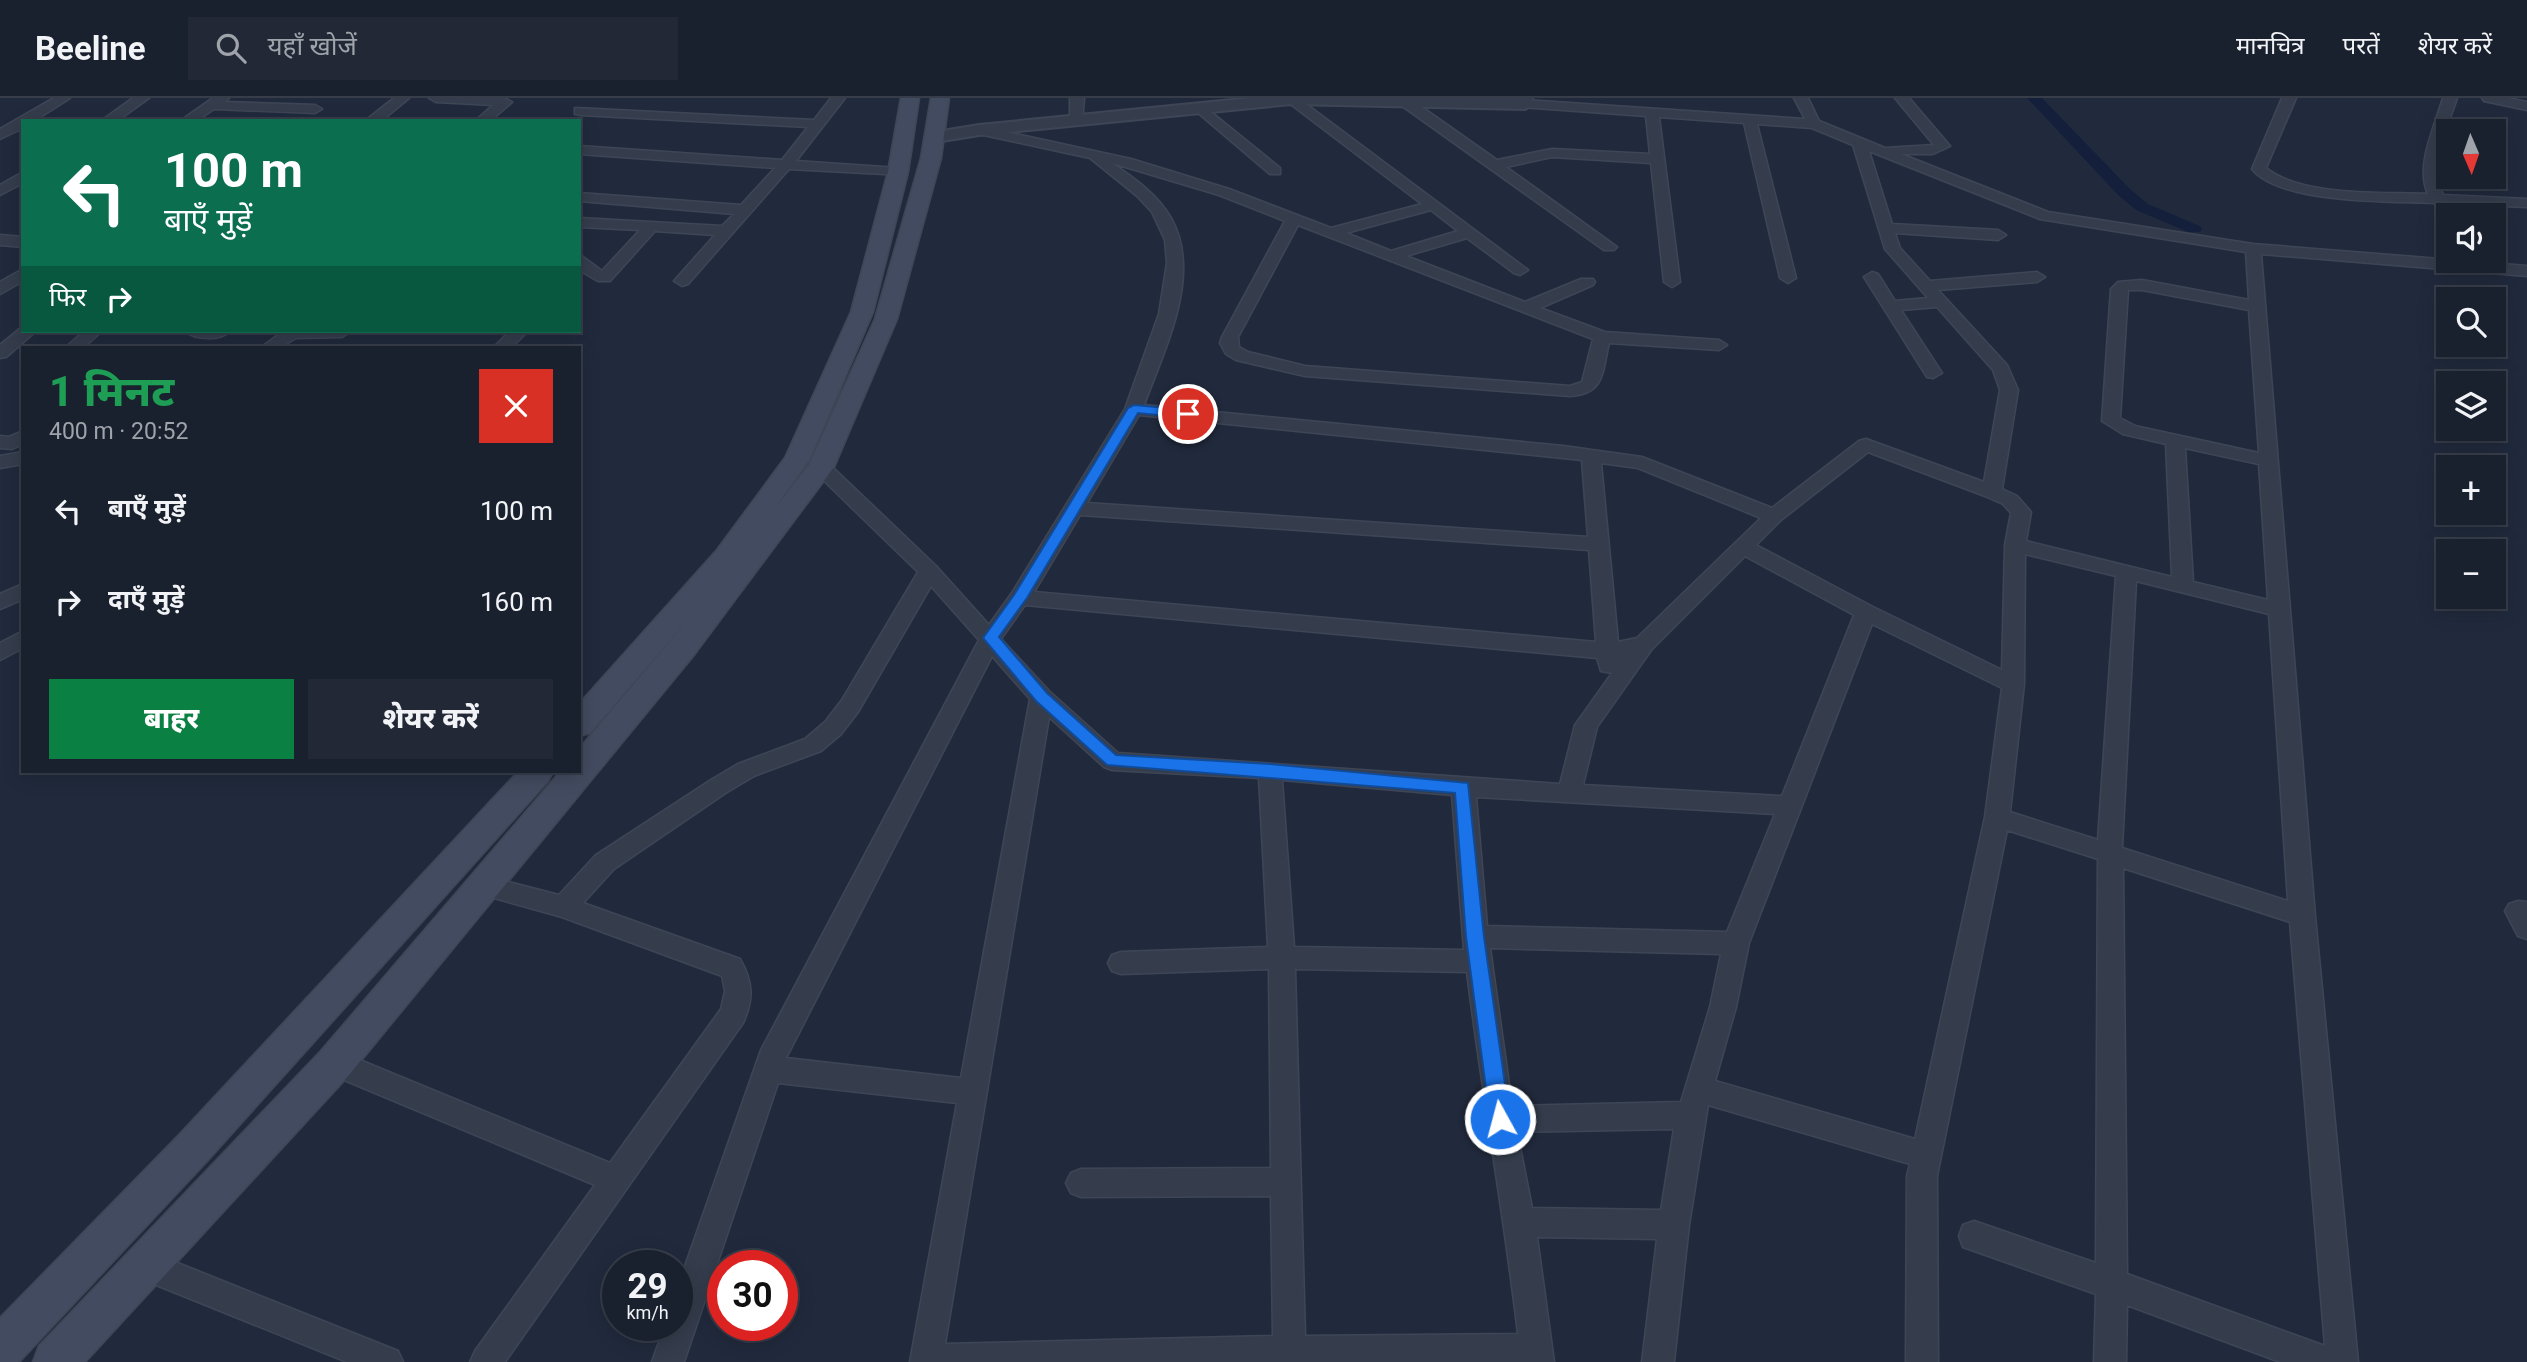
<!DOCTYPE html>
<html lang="hi">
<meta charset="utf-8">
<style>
body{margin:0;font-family:Roboto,"Noto Sans Devanagari",sans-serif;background:#222836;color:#f1f3f6;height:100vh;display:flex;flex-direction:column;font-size:26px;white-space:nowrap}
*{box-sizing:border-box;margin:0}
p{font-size:23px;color:#9fa3aa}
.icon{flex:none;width:38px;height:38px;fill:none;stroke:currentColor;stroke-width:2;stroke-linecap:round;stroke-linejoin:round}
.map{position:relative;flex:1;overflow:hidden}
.panel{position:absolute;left:21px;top:248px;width:560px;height:427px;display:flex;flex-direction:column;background:#19202e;border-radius:0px;box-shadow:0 4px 18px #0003,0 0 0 2px #373e4a}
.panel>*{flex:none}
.guide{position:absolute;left:21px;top:21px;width:560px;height:214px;border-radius:0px;box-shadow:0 4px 18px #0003,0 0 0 2px #373e4a;background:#0b6e4f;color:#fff;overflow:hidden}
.needle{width:46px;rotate:178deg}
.buttons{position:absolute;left:2436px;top:21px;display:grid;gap:14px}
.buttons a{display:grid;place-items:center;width:70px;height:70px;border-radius:0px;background:#19202e;box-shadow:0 4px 18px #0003,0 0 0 2px #373e4a;font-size:35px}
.speed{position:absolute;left:602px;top:1152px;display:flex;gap:14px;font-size:35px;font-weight:700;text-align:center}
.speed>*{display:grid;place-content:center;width:91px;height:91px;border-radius:50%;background:#19202e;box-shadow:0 4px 18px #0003,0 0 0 2px #373e4a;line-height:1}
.speed small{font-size:18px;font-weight:400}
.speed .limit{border:10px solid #d22;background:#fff;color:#111}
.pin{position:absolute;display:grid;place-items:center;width:60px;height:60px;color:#fff;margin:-30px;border:4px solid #fff;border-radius:50%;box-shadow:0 2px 7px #0007}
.me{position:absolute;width:77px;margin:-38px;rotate:353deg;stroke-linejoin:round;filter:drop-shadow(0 0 5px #0008)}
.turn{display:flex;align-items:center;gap:24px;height:147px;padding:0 28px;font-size:32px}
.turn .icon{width:91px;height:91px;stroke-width:2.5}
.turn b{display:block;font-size:49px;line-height:60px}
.then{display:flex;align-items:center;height:66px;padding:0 28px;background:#0003;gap:14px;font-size:26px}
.round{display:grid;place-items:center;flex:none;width:74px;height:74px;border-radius:0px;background:#222836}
.overview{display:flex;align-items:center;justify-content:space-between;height:119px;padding:0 28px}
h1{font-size:42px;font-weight:800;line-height:52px;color:#1e9e55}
.action{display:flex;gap:14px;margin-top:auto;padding:14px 28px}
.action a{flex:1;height:80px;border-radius:0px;background:#0b8043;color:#fff;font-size:28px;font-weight:800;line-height:80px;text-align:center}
.action a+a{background:#222836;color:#f1f3f6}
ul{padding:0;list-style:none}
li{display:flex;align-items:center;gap:21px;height:91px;padding:0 28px}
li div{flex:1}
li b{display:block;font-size:26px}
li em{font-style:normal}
header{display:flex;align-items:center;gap:42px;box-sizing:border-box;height:98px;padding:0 35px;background:#19202e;border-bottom:2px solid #373e4a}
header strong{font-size:33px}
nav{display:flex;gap:38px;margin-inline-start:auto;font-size:24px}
.search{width:490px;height:63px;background:#222836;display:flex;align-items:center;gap:18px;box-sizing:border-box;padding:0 24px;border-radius:0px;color:#9fa3aa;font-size:26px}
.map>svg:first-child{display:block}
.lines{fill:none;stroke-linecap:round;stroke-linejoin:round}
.canal{fill:#14203b;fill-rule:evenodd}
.minor-casing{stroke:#3e4656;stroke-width:3}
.tertiary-casing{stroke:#3e4656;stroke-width:4}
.secondary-casing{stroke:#3e4656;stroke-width:3}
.minor{fill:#353d4d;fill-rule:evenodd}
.tertiary{fill:#353d4d;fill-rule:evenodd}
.secondary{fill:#434b60;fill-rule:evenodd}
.route{fill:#1a73e8;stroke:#114b97;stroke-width:2}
</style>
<header>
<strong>Beeline</strong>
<div class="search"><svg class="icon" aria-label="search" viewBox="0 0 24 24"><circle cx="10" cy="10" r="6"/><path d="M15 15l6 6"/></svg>यहाँ खोजें</div>
<nav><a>मानचित्र</a><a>परतें</a><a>शेयर करें</a></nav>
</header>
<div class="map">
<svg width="2527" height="1264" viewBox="0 0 2527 1264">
<rect width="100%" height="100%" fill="#212a3d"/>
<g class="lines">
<!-- canal -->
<path class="canal" d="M2027,0H2042L2130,91L2148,106L2200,128L2202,131L2200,134H2188L2136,112L2118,97Z"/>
<!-- minor casing -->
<g class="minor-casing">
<path id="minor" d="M54,0H70L34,23H23V30L0,41V31Z
M133,0H149L117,23H101Z
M213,0H229L225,4L315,7L322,11L315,15L214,11L196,23H180Z
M394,0H409L381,23H365Z
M429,0H504L512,4L490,23H475L493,7L436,4Z
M831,0H845L796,63L898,70L903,71V77L789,71L688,186L682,188L674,183L715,137L655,133L610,183H598L579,172V156L602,173L640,132L579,129V120L722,128L734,116L579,103V95L741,107L775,70L579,56V48L782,62L808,29L580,17L575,16V10L814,22Z
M1070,0H1084L1082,25L1077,26L1070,22Z
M1298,0L1528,172L1520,177L1514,175L1467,140L1406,158L1525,204L1581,181H1593L1595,184L1593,187L1540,210L1605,234L1719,242L1727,247L1719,252L1609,245C1602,274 1605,296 1570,298L1305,278L1236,262L1226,256L1220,245L1222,239L1285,123L1219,97L1112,65C1134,80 1157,96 1171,120C1203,177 1164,252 1144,307L1563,348L1642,359L1772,410L1859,343L1866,341L1984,384L2000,292L1993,272L1937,209L1901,212L1942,275L1933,280L1927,279L1864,179L1872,174L1878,176L1895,203L1928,200L1885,151L1853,47L1812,30L1757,26L1796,180L1788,185L1780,180L1744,25L1659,19L1680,184L1672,189L1664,184L1651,65L1552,59L1506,69L1617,149L1614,152H1604L1398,5V0H1409L1497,62L1552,51L1650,56L1646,18L1520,9V3L1525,2L1805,21L1794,0H1808L1819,23L1885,50L1934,47L1895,0H1909L1950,48L1933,56H1901L2048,114L2253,146L2527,168V178L2261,156L2315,818L2358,1264H2280L2127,1207L2126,1264H2094L2096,1196L1963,1149L1959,1138L1963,1127L1974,1123L2096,1165L2098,761L2007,732L1937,1078L1938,1264H1906L1907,1078L1910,1066L1708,1007L1689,1127L1674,1264H1642L1657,1141L1537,1139L1554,1264H910L957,1005L778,985L684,1264H652L665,1227H677V1191L761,952L979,542L931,488L858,614L841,636L821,653L754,678L727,694L614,771L583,805L740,861C753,884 754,901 743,925L505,1264H470L475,1253L595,1087L325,974L321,965L325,956L335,953L345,956L610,1065L721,911L725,893L722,878L562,819L476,795L472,788L476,781L485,778L559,797L596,757L711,682L738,666L805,641L825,624L842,602L918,474L814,373L812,369L814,365H828L936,468L989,527L1012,495L1125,311L1159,216L1167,165L1165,142L1152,114L1137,98L1090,60L974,35V29L979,28L1131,61L1229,91L1331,130L1422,106L1284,1ZM1869,53L2040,121L2246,154L2249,202L2142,182L2118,184L2111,191L2102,323L2123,336L2166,346L2172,479L2026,443L2031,414L2017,398L2002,391L2018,292L2007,267L1938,192L2037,184L2045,179L2037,174L1930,183L1900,150L1895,135L1998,142L2006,137L1998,132L1892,126ZM1431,112L1458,133L1391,153L1346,135ZM1298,127L1593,241L1582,284L1570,288L1305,268L1248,254L1239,249L1238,239ZM2128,192H2142L2249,212L2259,355L2135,328L2120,320ZM1139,317L1582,362L1588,439L1087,405ZM2185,350L2259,366L2268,502L2193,484ZM1868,354L1985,398L2003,406L2011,415L2005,447L2002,572L1873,509L1756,447L1781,422ZM1601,365L1638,370L1761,420L1637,540L1618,544ZM1080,417L1589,452L1596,544L1034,494ZM2025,456L2116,478L2098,742L2010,714L2024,586ZM1745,458L1854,517L1782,698L1583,687L1597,629L1652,551ZM2136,483L2269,516L2288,803L2122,750ZM1025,507L1597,560L1601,573L1612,575L1575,627L1560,686L1118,655L1049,593L1001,541ZM1872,526L2002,590L1985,719L1915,1041L1715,983L1736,909L1749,845ZM992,558L1030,601L961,980L786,960ZM1049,619L1104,669L1112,672L1259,680L1268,849L1121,854L1112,857L1108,865L1112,873L1121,876L1269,871L1271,1070L1081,1071L1071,1075L1066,1085L1071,1095L1081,1099L1271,1098L1273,1238L945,1246ZM1282,682L1452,697L1464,852L1294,849ZM1476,699L1775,716L1727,834L1487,828ZM2123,770L2290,824L2325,1248L2127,1176ZM1490,850L1721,856L1710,909L1681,1004L1512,1008ZM1295,871L1467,874C1482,995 1504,1115 1518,1236L1305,1238ZM1674,1031L1661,1112L1532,1110L1517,1034Z
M2282,0H2296L2266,70C2302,99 2383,94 2428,96C2415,68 2435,28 2443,0H2457C2448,28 2428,69 2443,97L2527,101V109L2451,106L2461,117H2448V120L2434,105C2389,103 2281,106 2252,71Z
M2482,0H2508L2527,4V12L2484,3Z
M1201,6L1280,70V76H1270L1196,13L1194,10Z
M23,74V85L0,97V87Z
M0,137L23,139V149L0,147Z
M23,171V183L0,196V184Z
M22,229L23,233H36L6,259L0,260V247Z
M84,233H102L83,250H65Z
M185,233H230C221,243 194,242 185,233Z
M284,233H349L350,234L342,239L296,240L279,250H260Z
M510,233H528L511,250H493Z
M23,333V346L12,351L0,350V338L9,339Z
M23,354V366L0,370V358Z
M23,486V501L0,511V496Z
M23,533V550L0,562V545Z
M2518,803L2527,804V841L2518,838L2505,813L2509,806Z
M145,1152L398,1253L403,1264H347L134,1178L130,1167L134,1156Z"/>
</g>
<!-- tertiary casing -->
<g class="tertiary-casing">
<path id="tertiary" d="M1252,0H1532L1533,6L1525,11L1291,6L979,37L936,44L928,39L936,34L979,27Z"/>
</g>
<!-- secondary casing -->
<g class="secondary-casing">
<path id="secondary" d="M901,0H919L908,74L873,214L810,361L772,414L809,367L875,221L921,60L931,0H949L941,60L897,221L834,369L693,558L349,977L85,1264H33L39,1248L321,953L560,674H579V651L699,509L590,635L579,638V606L717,452L785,360L851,214L888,74Z
M518,674H553L548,683L207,1063L19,1264H0V1220L179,1037Z"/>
</g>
<!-- minor -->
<use href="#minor" class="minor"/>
<!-- tertiary -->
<use href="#tertiary" class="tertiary"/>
<!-- secondary -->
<use href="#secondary" class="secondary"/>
</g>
<!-- route -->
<path class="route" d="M1134,307L1188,312L1194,316L1188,320L1138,315L1027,500L999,539L1047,595L1116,657L1270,666L1468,685L1484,839L1510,1021L1507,1028L1500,1031L1492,1028L1490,1021L1466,839L1455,695L1107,667L1036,603L983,540L1014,497L1128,310Z"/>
</svg>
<div class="buttons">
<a><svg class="needle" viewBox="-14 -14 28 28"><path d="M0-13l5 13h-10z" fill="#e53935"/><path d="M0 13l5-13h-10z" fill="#9fa3aa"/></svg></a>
<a><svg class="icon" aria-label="sound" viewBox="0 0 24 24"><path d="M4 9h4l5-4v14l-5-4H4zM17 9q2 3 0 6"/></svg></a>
<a><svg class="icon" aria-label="search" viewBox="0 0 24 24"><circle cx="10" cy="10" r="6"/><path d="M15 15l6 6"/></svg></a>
<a><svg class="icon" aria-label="layers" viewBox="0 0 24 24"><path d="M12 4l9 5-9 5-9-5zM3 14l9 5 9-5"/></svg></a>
<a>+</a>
<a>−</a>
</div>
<div class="speed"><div>29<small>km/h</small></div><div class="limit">30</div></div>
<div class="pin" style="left:1188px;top:316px;background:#d93025"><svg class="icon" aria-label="arrive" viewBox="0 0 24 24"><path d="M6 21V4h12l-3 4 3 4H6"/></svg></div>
<svg class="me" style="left:1500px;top:1021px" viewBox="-20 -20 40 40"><circle r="17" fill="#1a73e8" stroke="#fff" stroke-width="3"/><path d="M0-11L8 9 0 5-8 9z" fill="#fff"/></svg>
<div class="guide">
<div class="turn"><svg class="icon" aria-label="left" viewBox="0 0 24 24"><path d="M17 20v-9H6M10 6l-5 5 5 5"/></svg><div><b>100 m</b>बाएँ मुड़ें</div></div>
<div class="then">फिर<svg class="icon" aria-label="right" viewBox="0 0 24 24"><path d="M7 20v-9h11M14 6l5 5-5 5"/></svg></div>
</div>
<section class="panel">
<div class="overview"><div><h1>1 मिनट</h1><p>400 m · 20:52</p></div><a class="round" style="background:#d93025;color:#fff"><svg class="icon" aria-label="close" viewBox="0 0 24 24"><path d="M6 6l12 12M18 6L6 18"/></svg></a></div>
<ul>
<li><svg class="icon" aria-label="left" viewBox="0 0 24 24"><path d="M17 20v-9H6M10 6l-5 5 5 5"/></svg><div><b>बाएँ मुड़ें</b></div><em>100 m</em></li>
<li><svg class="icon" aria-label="right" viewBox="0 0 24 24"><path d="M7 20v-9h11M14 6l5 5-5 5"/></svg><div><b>दाएँ मुड़ें</b></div><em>160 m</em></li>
</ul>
<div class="action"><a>बाहर</a><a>शेयर करें</a></div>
</section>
</div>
